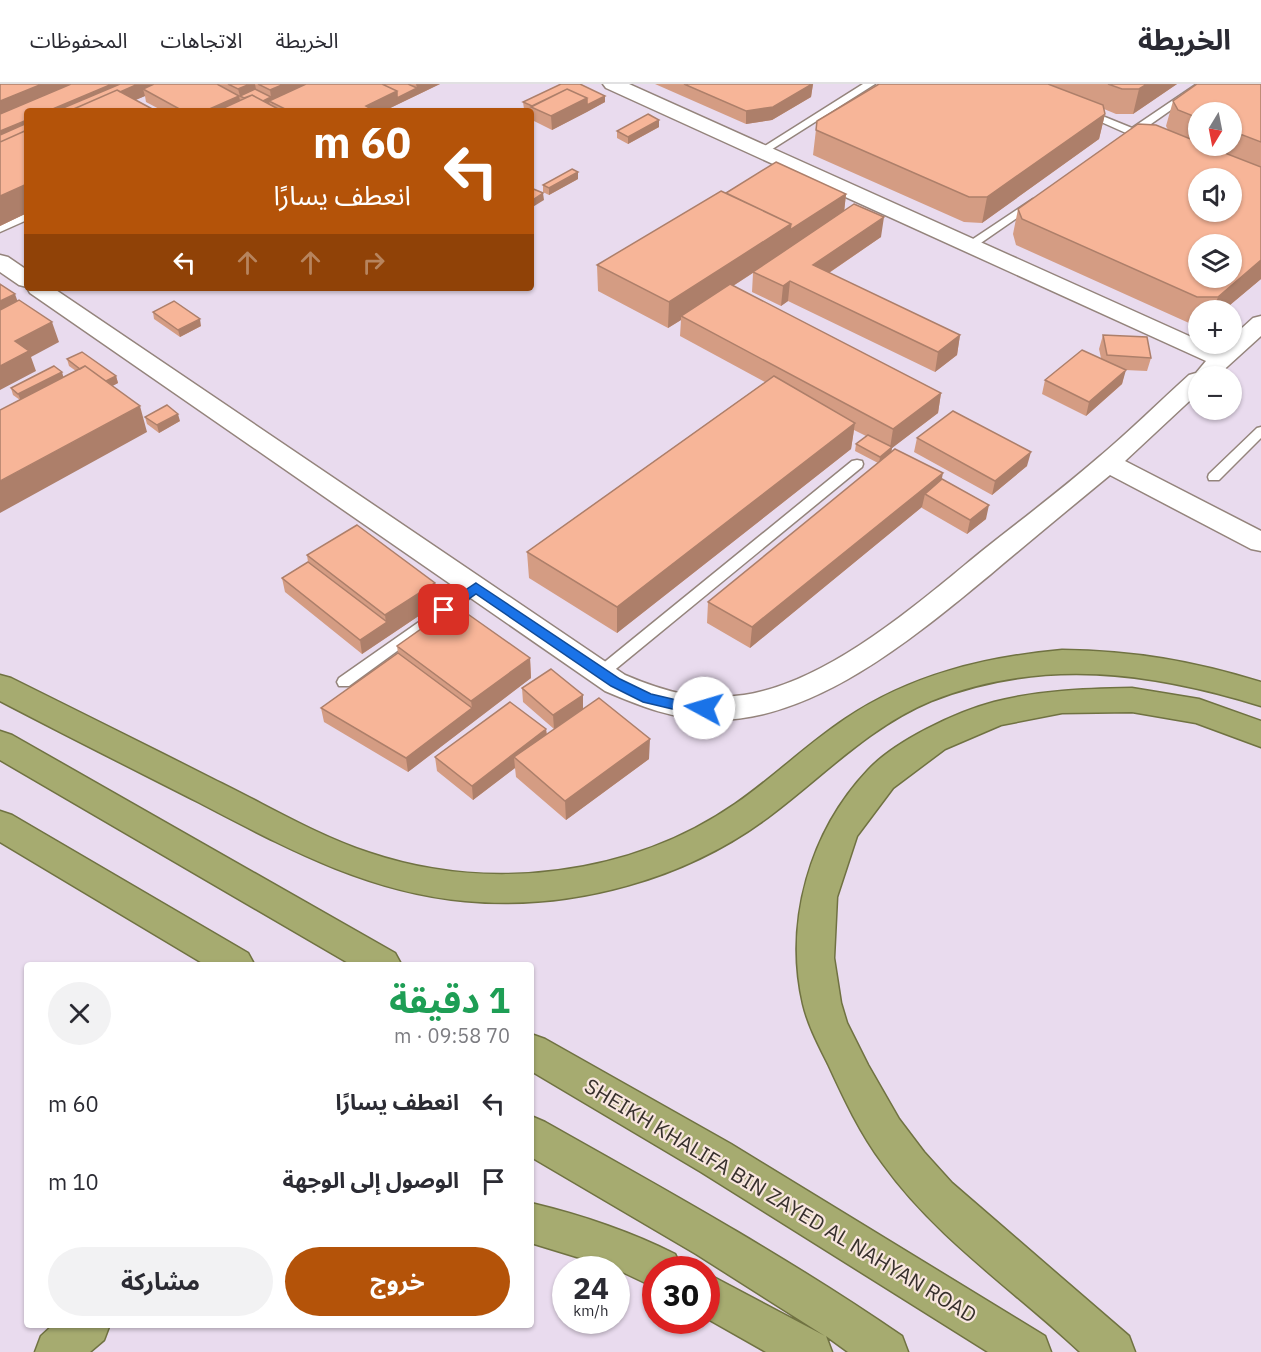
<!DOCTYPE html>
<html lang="ar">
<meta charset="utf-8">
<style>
body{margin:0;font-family:"IBM Plex Sans","Noto Sans Arabic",sans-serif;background:#f2f2f3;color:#2b2b33;direction:rtl;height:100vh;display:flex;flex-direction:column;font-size:22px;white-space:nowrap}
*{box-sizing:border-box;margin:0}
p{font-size:20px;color:#7c7c81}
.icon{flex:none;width:33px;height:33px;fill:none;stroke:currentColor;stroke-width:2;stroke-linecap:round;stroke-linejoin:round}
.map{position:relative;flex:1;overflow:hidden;direction:ltr}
.details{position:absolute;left:24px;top:878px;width:510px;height:366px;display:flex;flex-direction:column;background:#fff;border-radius:6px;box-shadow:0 2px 4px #0004;direction:rtl}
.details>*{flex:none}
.hud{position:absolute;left:24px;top:24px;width:510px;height:183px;border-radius:6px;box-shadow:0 2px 4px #0004;direction:rtl;background:#b45309;color:#fff;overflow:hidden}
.needle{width:39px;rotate:190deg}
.tools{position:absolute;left:1188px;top:18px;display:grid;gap:12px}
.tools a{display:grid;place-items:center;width:54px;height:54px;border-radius:50%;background:#fff;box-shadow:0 2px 4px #0004;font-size:30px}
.speed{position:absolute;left:552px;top:1172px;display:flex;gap:12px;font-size:30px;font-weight:700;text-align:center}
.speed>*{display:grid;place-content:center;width:78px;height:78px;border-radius:50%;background:#fff;box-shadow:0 2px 4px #0004;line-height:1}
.speed small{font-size:15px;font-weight:400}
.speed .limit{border:9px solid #d22;background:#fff;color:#111}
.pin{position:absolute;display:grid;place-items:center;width:51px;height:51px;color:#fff;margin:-26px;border-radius:12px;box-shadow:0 3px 9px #0006}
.me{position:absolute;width:66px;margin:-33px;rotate:276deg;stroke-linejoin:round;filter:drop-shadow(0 0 4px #0008)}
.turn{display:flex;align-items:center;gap:21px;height:126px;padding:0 24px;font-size:27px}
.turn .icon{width:78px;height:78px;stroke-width:2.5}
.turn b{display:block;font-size:42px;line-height:51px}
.lanes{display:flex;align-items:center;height:57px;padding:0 24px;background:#0003;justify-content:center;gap:30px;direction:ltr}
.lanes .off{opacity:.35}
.round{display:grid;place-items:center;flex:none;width:63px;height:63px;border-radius:32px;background:#f2f2f3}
.overview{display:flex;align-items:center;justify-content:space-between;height:102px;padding:0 24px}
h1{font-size:36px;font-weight:700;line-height:45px;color:#1e9e55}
.primary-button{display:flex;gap:12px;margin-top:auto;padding:12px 24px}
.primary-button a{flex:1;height:69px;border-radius:36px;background:#b45309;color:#fff;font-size:24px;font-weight:700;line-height:69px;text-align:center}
.primary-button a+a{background:#f2f2f3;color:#2b2b33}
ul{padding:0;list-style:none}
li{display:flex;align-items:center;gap:18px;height:78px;padding:0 24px}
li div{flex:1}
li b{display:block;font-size:22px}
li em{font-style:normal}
header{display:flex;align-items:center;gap:36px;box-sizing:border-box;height:84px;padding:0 30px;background:#fff;border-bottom:2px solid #e1e1e2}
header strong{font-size:28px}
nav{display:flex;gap:33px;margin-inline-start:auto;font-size:21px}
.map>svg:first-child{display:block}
.industrial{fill:#e9dbee;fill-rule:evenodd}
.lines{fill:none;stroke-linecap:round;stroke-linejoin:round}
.service-casing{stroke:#94847c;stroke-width:3}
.minor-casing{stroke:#94847c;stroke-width:3}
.trunk-casing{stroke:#707242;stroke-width:3}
.service{fill:#fff;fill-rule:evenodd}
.minor{fill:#fff;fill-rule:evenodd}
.trunk{fill:#a6ab70;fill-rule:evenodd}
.wall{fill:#d49c83;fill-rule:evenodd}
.shaded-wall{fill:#ad7f6a}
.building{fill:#f7b598;stroke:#ad7f6a;stroke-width:1.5;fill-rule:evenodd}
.route{fill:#1a73e8;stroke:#114b97;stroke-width:1.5}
.labels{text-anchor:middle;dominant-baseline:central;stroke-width:4.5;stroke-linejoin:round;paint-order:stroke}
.near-street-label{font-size:21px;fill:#37302d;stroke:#f8e6de}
</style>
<header>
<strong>الخريطة</strong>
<nav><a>الخريطة</a><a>الاتجاهات</a><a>المحفوظات</a></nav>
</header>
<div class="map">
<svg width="1261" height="1268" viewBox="0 0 1261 1268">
<rect width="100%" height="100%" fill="#f8e6de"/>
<!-- industrial -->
<path class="industrial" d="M0,0H1261V1268H0ZM27,27H531V204H27ZM1198,28H1232V62H1198ZM1198,94H1232V128H1198ZM1198,160H1232V194H1198ZM1198,226H1232V260H1198ZM1198,292H1232V326H1198ZM27,880H531V1240H27ZM566,1185H616V1236H566ZM656,1185H706V1236H656Z"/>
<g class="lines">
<!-- service casing -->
<g class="service-casing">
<path id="service" d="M863,0H875L766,69L757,67Z
M1197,0H1208L1141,47L1146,51L1145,53H1125L1126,49L1081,29L1090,27L1132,44Z
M1033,115L1038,118L1037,120L975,163H967V159Z
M27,129V136L0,148V141Z
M1261,343V354L1219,396H1209L1208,393L1209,390L1257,344Z
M857,376L862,377L863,380L862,383L606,593H596L594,589L596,585L852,377Z
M476,498L483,503L481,506L349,602H339L337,598L339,594Z"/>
</g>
<!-- minor casing -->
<g class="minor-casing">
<path id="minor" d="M603,0H629L1198,256V260H1207L1219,265L1225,260H1232V253L1253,234L1261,232V252L1217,292H1198V309L1125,377L1261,447V467L1251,465L1110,391C1070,424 1030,457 991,490C917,551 816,637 714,636C675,636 640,622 605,607L30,209L27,204H53L625,591C667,609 699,617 744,611C829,598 917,520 982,467C1021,436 1061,406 1099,373C1130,347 1159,318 1189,291L1196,289L1206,277L606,4Z
M0,171L8,173L27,186V203L19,201L0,188Z"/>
</g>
<!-- trunk casing -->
<g class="trunk-casing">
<path id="trunk" d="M1062,566C1135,567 1192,577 1261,598V622C1151,588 1042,573 931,617C871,642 826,689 775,728C689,795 573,827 465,817C365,808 283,762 196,717C131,684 65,651 0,617V591L11,594C79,628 146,661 213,695C265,720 315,751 370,769C489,809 631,792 735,720C773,694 806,661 845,635C910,591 985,573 1062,566Z
M1132,604L1199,615L1261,637V663L1196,639L1132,628L1062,629L1001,641L945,665L893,704L857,752L837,813L834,874L841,919L847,939L868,981L899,1035L924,1068L952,1099L1129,1252L1135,1268H1080C1014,1206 936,1154 883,1080C860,1049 844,1015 828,980C818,960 808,941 803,920C784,838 810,747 868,686C895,657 956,628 994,618C1040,606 1084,605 1132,604Z
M0,647L12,651L395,869L401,880H350L0,676Z
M0,727L12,731L248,869L254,880H204L0,758Z
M531,950L545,955L731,1060L1045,1252L1051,1268H988L701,1088L531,987Z
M531,1032L545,1038C666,1106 787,1173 902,1252L908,1268H848L826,1252L832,1268H766L706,1234V1189L825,1252L696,1170L531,1073Z
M531,1119C581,1131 629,1147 675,1170L682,1185H656V1204L616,1185L531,1159Z
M54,1240H110L104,1256L90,1268H35L41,1252Z"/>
</g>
<!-- service -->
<use href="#service" class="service"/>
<!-- minor -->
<use href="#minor" class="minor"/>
<!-- trunk -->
<use href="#trunk" class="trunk"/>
</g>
<!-- wall -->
<path class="wall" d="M0,0H440L384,27H163L146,18L145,12L135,16L27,129L0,142Z
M655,0H813L811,13L772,36L746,40Z
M879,0H1177L1133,30H1116L1104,25L1105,30L1099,55L982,139L964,138L813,71L817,37Z
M1261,0V195L1224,226H1198V239H1189L1016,161L1013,150L1018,125L1168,46L1166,42L1173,17ZM1198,28H1232V62H1198Z
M605,12V18L552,46L532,36L531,27H528L524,25L523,18Z
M659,36V43L628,60L617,54V47Z
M578,95L549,111L543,108V101Z
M726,109L846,110L844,127L881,153L829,189L960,251L957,271L935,288L788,217L781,222L752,208L753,189L733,202L941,309L938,329L892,364L891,368L942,395L986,435L967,450L922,424V423L750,564L707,539L708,518L878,379L855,367L856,360L866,352L854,346L851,365L617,549L529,494L527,468L765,298L680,252L681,236L668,244L598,207L597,181Z
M153,228L201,242L180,253L154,235Z
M1103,251L1151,274L1147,287L1125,286L1122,300L1086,332L1042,310L1045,296L1101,274L1099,265Z
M67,275L116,292L118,299L112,302L147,348L20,316L13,311L11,304L64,293L76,287L69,282Z
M145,333L180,337L159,349L147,340Z
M917,354L1027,382L992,411L914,368Z
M307,471L438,519L362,570L285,508L282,494L308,478Z
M397,562L530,574L531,594L408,688L324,638L321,624L398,569Z
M522,604L583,611V625L554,645L523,618Z
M546,645L547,650L649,675L566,736L516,693L515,684L473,716L437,687L435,673Z"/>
<!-- shaded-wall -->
<path class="shaded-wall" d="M42,0H93L0,39V17Z
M112,0H172L143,5L145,12L110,27H48Z
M250,0H255L257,11L240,12L238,5Z
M284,0H314L273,20L269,17L270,21L256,20L271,13L270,6Z
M416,0H440L384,27H366V22L397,7L417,4Z
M813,0L811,13L772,36L746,40V27Z
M1147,0H1177L1133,30L1139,5Z
M239,12L242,25L236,27H205Z
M605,12V18L587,28V21Z
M587,14V28L552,46L551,32Z
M1105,30L1099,55L982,139L987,113Z
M27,36V63L0,74V47Z
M659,36V43L628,60V53Z
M578,88V95L549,111V104Z
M27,100V129L0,142V112Z
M543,109L544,116L531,124V117Z
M846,110L844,129L684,234L681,232V236L668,244L669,218L791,140Z
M884,133L881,153L811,201L813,181Z
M1261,176V195L1224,226H1213L1218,213Z
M790,197L788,217L781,222L783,202Z
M15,210L20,224L0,234V217Z
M200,235L201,242L180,253L178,246Z
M52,238L59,258L31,273L36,287L0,306V282L15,257Z
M960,251L957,271L935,288L938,268Z
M1126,286L1122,300L1086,332L1089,318Z
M62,288L64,295L21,317L18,310Z
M116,292L118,299L103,307L101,299Z
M941,309L938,329L892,364L891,370L879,380L880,373L890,364L893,345Z
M140,322L147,348L0,429V397Z
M178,330L180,337L159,349L157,341Z
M855,339L851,365L617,549V523Z
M1031,368L1027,382L992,411L995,397Z
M943,389L939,409L925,410L922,423L750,564L752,543Z
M989,421L986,435L967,450L970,436Z
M435,499L438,519L362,570L360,556L386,539L385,531Z
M530,574L531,594L408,688L406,674L472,624L471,617Z
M583,611V625L554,645L553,631Z
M546,645L547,659L514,673L515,684L473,716L472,702Z
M650,655L649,675L566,736L565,717Z"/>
<!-- building -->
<path class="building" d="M0,0H42L0,17Z
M71,0H112L48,27H27V36L0,47V30Z
M120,0H138L120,8L117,6L69,27H56Z
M154,0H217L239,12L205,27H183L143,5Z
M228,0H250L238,5Z
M258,0H284L270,6Z
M306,0H382L397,7L366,22L375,27H347L343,25L338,27H289L269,17Z
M382,0H408L417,4L397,14V7Z
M561,0H580L605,12L587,21V14L567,5L532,22L523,18Z
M684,0H812L773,23L746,27Z
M879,0H1048L1103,21L1105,30L987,113H969L816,46L817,37Z
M1108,0H1147L1139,5H1122Z
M1197,0H1261V58L1232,47V28H1198V34L1178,26L1173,17Z
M255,5L271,13L263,17L252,11L244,14L240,12Z
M567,5L587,14L551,32L531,23Z
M117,6L156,27H69Z
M252,11L282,27H217Z
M648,30L659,36L628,53L617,47Z
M27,39V46L0,58V51Z
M1138,40L1156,41L1198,58V62H1207L1261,83V176L1218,213H1197L1022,135L1018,125ZM1198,94H1232V128H1198ZM1198,160H1232V194H1198Z
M27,46V100L0,112V58Z
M776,78L846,110L790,146L791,140L726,109Z
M572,85L578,88L549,104L543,101Z
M531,104L543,109L531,117Z
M721,107L791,140L669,218L597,181Z
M854,120L884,133L813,181L960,251L938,268L790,197L783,202L753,188Z
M0,200L15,210L0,217Z
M730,200L941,309L893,345L681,232Z
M19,216L52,238L15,257L29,267L0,282V226Z
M174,217L200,235L178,246L153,228Z
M1103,251L1147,253L1151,274L1107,271Z
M1082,266L1126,286L1089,318L1045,296Z
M82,268L116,292L106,297L85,282L80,285L67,275Z
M54,282L62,288L18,310L11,304Z
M85,282L140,322L0,397V326Z
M774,292L855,339L617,523L527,468Z
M167,321L178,330L157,341L145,333Z
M953,327L1031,368L995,397L917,354Z
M868,351L892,363L880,373L856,360Z
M895,365L943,389L752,543L708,518Z
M942,395L989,421L970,436L925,410Z
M357,441L435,499L385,531L307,471Z
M308,478L387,538L360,556L282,494Z
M455,521L530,574L471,617L397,562Z
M398,569L472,624L406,674L321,624Z
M551,585L583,611L553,631L522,604Z
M599,614L650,655L565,717L514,673Z
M510,618L546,645L472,702L435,673Z"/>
<!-- route -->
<path class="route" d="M476,499L620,595L651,610L685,618L704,619L711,624L704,629L685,628L643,618L611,602L476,510L449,529H440L438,526L440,523Z"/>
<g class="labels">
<!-- near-street labels -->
<g class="near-street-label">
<text transform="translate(781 1116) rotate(31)">SHEIKH KHALIFA BIN ZAYED AL NAHYAN ROAD</text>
</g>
</g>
</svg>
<div class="tools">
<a><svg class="needle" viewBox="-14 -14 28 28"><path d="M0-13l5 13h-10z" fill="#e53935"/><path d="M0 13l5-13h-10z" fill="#7c7c81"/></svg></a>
<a><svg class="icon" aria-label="sound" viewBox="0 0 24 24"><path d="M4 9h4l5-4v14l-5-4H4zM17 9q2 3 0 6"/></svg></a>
<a><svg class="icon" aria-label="layers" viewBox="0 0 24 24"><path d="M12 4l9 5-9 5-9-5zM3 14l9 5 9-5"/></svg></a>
<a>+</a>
<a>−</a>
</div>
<div class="speed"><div>24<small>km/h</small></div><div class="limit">30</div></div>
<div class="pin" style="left:444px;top:526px;background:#d93025"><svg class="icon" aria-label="arrive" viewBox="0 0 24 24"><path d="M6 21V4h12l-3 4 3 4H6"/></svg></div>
<svg class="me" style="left:704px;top:624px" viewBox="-20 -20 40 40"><circle r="19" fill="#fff"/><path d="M0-13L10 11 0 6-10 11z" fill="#1a73e8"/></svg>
<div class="hud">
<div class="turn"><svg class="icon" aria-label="left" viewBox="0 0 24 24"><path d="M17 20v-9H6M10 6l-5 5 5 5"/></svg><div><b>60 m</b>انعطف يسارًا</div></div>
<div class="lanes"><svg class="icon" aria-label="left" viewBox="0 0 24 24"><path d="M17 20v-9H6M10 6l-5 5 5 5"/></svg><svg class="icon off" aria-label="ahead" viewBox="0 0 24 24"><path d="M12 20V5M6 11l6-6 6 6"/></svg><svg class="icon off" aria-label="ahead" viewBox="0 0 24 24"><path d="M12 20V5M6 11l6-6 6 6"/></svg><svg class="icon off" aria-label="right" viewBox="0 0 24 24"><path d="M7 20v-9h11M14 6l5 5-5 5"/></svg></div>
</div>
<section class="details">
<div class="overview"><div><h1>1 دقيقة</h1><p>70 m · 09:58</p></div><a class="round"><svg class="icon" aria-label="close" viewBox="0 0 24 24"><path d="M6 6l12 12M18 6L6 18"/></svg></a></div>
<ul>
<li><svg class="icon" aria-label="left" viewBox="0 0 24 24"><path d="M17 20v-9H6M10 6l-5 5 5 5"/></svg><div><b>انعطف يسارًا</b></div><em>60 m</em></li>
<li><svg class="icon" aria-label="arrive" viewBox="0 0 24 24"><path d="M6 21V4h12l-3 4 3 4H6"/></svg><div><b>الوصول إلى الوجهة</b></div><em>10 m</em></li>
</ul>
<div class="primary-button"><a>خروج</a><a>مشاركة</a></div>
</section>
</div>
